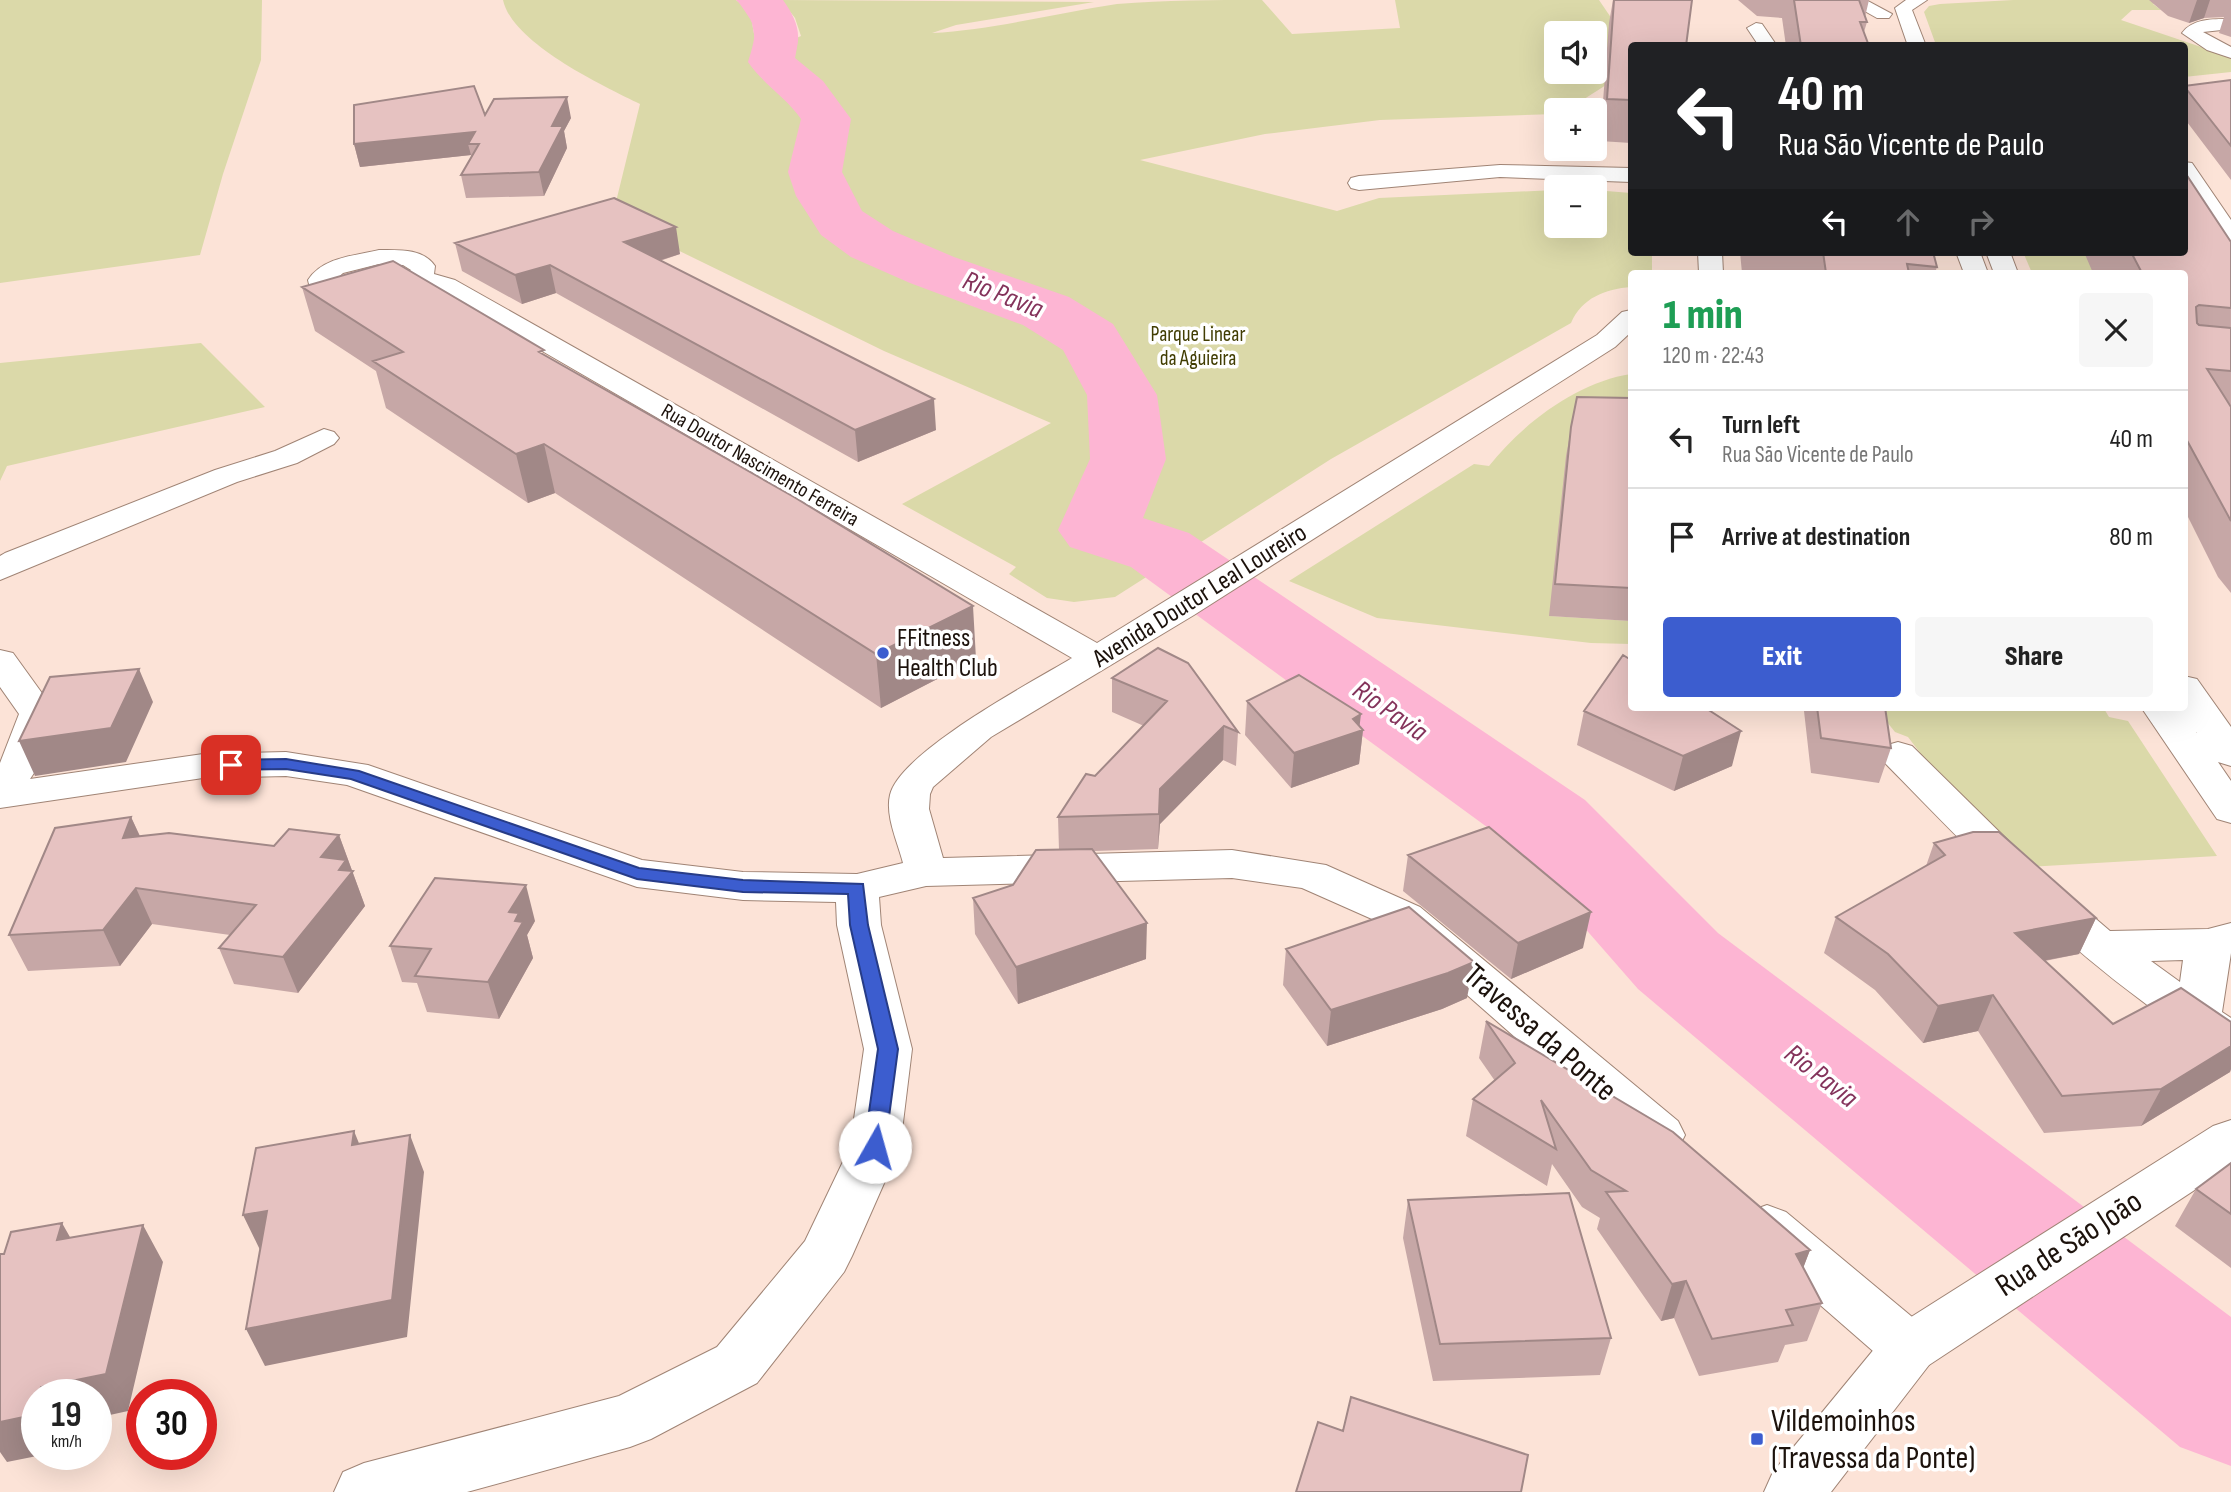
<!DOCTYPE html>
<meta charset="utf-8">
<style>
body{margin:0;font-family:"Sofia Sans Condensed",sans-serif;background:#f6f6f6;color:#222;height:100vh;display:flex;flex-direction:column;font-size:26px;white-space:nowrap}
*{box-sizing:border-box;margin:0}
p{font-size:23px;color:#767676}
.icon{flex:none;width:38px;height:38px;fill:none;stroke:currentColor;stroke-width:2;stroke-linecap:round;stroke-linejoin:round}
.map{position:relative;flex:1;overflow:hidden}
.side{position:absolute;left:1628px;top:270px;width:560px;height:441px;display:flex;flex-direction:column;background:#fff;border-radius:7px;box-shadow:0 7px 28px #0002}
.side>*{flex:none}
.guide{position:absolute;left:1628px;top:42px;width:560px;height:214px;border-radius:7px;box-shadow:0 7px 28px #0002;background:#202124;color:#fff;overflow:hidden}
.fabs{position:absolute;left:1544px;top:21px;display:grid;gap:14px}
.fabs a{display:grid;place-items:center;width:63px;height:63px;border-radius:7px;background:#fff;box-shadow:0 7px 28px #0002;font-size:35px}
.speed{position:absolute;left:21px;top:1379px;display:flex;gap:14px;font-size:35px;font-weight:700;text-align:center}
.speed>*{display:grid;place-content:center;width:91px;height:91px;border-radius:50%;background:#fff;box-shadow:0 7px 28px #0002;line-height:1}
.speed small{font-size:18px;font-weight:400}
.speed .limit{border:10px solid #d22;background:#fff;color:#111}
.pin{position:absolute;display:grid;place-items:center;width:60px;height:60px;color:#fff;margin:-30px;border-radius:14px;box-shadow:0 4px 10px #0006}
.me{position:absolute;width:77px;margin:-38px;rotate:7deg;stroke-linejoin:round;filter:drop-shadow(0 0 5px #0008)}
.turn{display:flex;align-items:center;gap:24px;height:147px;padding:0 35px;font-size:32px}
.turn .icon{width:91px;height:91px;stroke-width:2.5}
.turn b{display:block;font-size:49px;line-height:60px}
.lanes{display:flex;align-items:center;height:66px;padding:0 35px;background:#0003;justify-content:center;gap:35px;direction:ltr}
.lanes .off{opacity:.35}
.round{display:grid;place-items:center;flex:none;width:74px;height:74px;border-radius:7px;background:#f6f6f6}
.overview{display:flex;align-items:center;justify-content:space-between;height:119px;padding:0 35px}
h1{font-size:42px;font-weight:800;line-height:52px;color:#1e9e55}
.button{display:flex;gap:14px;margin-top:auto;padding:14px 35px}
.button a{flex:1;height:80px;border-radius:7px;background:#3c5dcf;color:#fff;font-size:28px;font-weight:800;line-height:80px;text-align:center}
.button a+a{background:#f6f6f6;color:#222}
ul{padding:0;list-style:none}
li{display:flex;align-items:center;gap:21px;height:98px;padding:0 35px;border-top:2px solid #e0e0e0}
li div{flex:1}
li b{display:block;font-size:26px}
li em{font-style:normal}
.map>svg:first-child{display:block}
.green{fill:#dbd9a9;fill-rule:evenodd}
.water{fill:#fdb5d3}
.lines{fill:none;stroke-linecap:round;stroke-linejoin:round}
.river{fill:#fdb5d3;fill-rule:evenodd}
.street-casing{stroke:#a08475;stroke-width:2}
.primary-casing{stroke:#a08475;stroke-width:2}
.street{fill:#fff;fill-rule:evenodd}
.primary{fill:#fff;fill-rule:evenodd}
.wall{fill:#c6a7a6}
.shaded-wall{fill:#a18887}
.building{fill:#e6c2c1;stroke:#a18887;stroke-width:2}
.route{fill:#3c5dcf;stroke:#273c87;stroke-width:2}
.poi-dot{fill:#3c5dcf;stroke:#fff;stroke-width:2.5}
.labels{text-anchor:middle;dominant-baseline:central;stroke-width:7;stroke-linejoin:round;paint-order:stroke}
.far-park-label{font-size:21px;fill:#413d03;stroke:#fff}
.far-street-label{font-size:21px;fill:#1c120c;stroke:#fff}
.street-label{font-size:26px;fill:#1c120c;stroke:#fff}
.poi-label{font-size:26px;fill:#1c120c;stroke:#fff;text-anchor:start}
.water-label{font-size:28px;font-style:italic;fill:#84335b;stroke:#fff}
.near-street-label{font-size:32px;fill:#1c120c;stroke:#fff}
.near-poi-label{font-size:32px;fill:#1c120c;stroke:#fff;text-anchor:start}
</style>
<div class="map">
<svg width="2231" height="1492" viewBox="0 0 2231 1492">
<rect width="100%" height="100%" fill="#fce3d7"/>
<!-- green -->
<path class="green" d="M0,0H262L261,60L223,174L200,255L0,283Z
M503,0H736L750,11L756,45L755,56L801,36L795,18L781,0L1094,2L956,25L932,33C992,30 1057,13 1117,4C1165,0 1214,0 1262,0L1292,34L1400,28L1395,0H1599L1631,47V69L1567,110H1556V114L1380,120L1265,134L1140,160L1337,211L1379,198L1556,190V226H1594V190L1631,193V252H1652V273H1631V287C1605,289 1582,298 1571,323L1331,459L1115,597L1074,602L1047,598L1009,574L1016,567L902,504L1051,423L884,351L612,218L640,104C603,86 512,43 503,0ZM1556,33H1594V72H1556Z
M2013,0H2164L2153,4L2161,10H2132L2121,20L2231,57V72L2184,77V46L1936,45L1924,12L1929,6L1940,4Z
M2023,252H2184V273H2032Z
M201,343L265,407L7,466L0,481V363Z
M1631,374V427L1550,616L1631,621V644L1591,643L1377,618L1289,581L1474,464L1489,466C1522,424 1577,382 1631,374Z
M1875,707H2103L2109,717L2128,721L2217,856L2027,867L1937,775L1908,737L1895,732Z"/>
<!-- water -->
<path class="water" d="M736,0H781C795,15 802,32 796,51L755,57L756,45L750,12Z"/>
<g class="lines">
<!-- river -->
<path class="river" d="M737,0H783C797,19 800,35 795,58L823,81L851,119L842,172L862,211L893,231L954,257L1069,297L1113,324L1157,395L1166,459L1143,518L1189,533L1585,800L1718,933L2231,1317V1466L2180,1447L1638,989L1513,846L1131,567L1070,547L1058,530L1090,459L1087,395L1063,350L1023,325L910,283L851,257L821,235L796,196L788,172L801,119C786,97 763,84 748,62C759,27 756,27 737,0Z"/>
<!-- street casing -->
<g class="street-casing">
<path id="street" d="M2231,19V29L2203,32L2231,47V58L2207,50L2182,33C2193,18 2214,19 2231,19Z
M1756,23L1762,24L1777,46H1759L1747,28Z
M2184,162L2192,163L2231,220V244L2223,242L2184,184Z
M1500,165L1631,168V182L1500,177L1359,190L1351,188L1348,183L1351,178L1359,176Z
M379,250C398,250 423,248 435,266L434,274L455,280L1097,643L1597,335L1622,312L1631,310V332L1615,347L1194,615L991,737L933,787L930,794L929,809L943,858L1232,850L1326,865L1420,907L1678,1121L1685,1135L1678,1149L1660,1154L1642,1149L1390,927L1302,888L1232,878L926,886L879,897L881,925L912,1049L900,1147L852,1256L844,1272L757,1383L651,1439L630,1447L467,1492H334L343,1472L364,1463L619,1396L717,1347L805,1241L850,1147L864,1049L837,925L836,902L743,900L637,887L347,785L286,776L203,778L0,808V763L19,714L0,687V650L13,653L57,714L38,767L30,779L203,754L286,752L368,765L642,860L743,872L857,874L903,863C898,843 885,816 890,795C900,752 1032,682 1072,658L437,290C433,289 425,286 421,286C414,287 404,295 396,297C376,303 312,309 308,280C323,257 354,256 379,250ZM379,264L403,265L411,270C390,287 357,293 333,282L343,273Z
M1698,252H1722L1723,273H1699Z
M324,429L334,432L339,438L334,444L297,463L237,482L0,580V556L5,553L215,470L275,451Z
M1898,742L1912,746L2034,866L2110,931L2208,929L2231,923V953L2222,1012L2231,1018V1056C2196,1046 2170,1022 2142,1001C2045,929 1968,848 1884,762L1879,754L1884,746ZM2183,960L2180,982L2151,961Z
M1767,1205L1786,1212L1929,1331L1937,1348L1929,1365L1909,1373L1889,1365L1748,1242L1741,1227L1748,1212Z"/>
</g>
<!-- primary casing -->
<g class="primary-casing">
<path id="primary" d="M1845,0H1866L1892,14L1889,18H1877Z
M1906,0H1927L1912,10L1926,46H1908L1895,8Z
M1956,252H1980L1988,273H1964Z
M1986,252H2010L2018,273H1994Z
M2184,676L2197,679L2231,727V766L2218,762L2231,781V823L2217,819L2141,707H2179L2197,733L2179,707H2184Z
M2231,1120V1166L1929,1365L1831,1492H1764L1773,1472L1889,1331L2213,1126Z"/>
</g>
<!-- street -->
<use href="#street" class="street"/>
<!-- primary -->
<use href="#primary" class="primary"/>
</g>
<!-- wall -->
<path class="wall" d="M1613,0H1692L1631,46V143L1600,141L1609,23Z
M1738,0H1869L1865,17L1867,22L1864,32L1869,46H1786L1782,18L1757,16Z
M2149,0H2231V37L2219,33L2224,17L2204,18L2189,23L2168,16Z
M2231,80V180L2184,118V86Z
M485,115L571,118L564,131L567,148L544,196L466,198L461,175L471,157V155L360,167L354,144Z
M2231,242V593L2218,577L2184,509V273H2093L2084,252H2184Z
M455,243L680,254L660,261L936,430L858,462L556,293L522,304L462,271Z
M1740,252H1933L1937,267L1935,273H1742Z
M302,287L546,356L976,659L881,708L555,493L528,503L386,408L376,371L315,331Z
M1577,397L1631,398V621L1549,616L1566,456Z
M1112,678L1238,732L1236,766L1223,760L1160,824L1158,849L1094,851L1146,959L1018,1004L975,934L973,898L1013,885L1059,850L1058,817L1095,776L1144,726L1112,712Z
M1247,701L1359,726L1363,730L1359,764L1291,788L1245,735Z
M1805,707H1885L1891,748L1879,783L1811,773L1804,711Z
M1584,711L1732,766L1674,791L1577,745Z
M131,817L140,836L274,846L339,835L365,906L298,993L234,984L219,948L230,935L152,924L120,966L28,971L9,935Z
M1934,843L2096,918L2079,954L2045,961L2113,1024L2231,1022V1069L2230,1072L2141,1126L2044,1133L1978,1031L1923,1043L1875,990L1824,953L1836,917L1926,866Z
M1408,855L1583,948L1511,979L1403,891Z
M535,921L527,935L533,958L499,1019L427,1012L417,983L402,982L390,946Z
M1286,949L1467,998L1442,1009L1327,1046L1283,985Z
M1486,1021L1810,1250L1803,1268L1822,1303L1807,1341L1785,1345L1778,1362L1699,1376L1674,1318L1661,1321L1597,1229L1600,1218L1582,1207L1552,1164L1547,1186L1466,1136L1473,1099L1495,1081L1479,1058Z
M2231,1163V1268L2175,1226L2196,1189Z
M1408,1200L1611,1338L1600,1375L1433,1381L1403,1238Z"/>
<!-- shaded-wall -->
<path class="shaded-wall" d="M2197,0H2210L2204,18L2189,23Z
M567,97L571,118L564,131L567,148L544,196L539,172L552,126Z
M475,132L468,144L471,155L360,167L354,144Z
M676,227L680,254L629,270L624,242Z
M550,265L556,293L522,304L515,275Z
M934,399L936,430L858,462L855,430Z
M544,444L555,493L528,503L516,454Z
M973,606L976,659L881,708L876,654Z
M139,669L153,702L126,762L35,776L19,741Z
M1361,714L1359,731L1363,730L1359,764L1291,788L1294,753Z
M1224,726L1223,760L1160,824L1158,849L1160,789Z
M1741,731L1732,766L1674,791L1683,756Z
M131,817L147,852L123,838Z
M339,835L365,906L298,993L283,957L321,857Z
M526,885L535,921L527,935L533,958L499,1019L488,982L509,912Z
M136,888L152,924L120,966L103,930Z
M1591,912L1583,948L1511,979L1518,943Z
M2096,918L2079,954L1999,969L2015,933Z
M1147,923L1146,959L1018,1004L1016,967Z
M1474,962L1467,998L1442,1009L1327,1046L1331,1010Z
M1993,995L1978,1031L1923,1043L1938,1006Z
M2231,1046V1069L2230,1072L2141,1126L2161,1089Z
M354,1131L369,1168L352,1145Z
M410,1135L424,1172L407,1337L265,1366L246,1329Z
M267,1211L261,1252L243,1215Z
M62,1223L83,1260L57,1240Z
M143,1225L163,1262L128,1411L96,1418V1395H39L41,1387Z
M1810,1250L1796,1287V1254Z
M1686,1281L1674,1318L1661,1321L1672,1284Z
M37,1401V1454H47L7,1462L0,1452V1416Z"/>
<!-- building -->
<path class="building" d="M1614,0H1692L1686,46H1631V100L1607,99Z
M1794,0H1859L1867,22H1860L1869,46H1801Z
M2231,80V146L2184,86Z
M474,86L485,115L494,99L567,97L552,126H563L539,172L461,175L479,144H468L475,132L354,144V105Z
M2184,171L2231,242V308L2199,305L2196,307L2197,323L2199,325L2231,328V371L2207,369L2231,407V521L2184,435V273H2142L2131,252H2184Z
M614,198L676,227L624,242L934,399L855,430L550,265L515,275L455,243Z
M1823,252H1933L1937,267L1907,264L1909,273H1826Z
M393,261L544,350L539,352L794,497L973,606L876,654L544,444L516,454L373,361L403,352L302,287Z
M1577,397L1631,398V588L1555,584L1571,427Z
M1158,648L1188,663L1238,732L1224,726L1160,789L1159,814L1058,817L1086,774L1095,776L1167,701L1112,678Z
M1623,655L1631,660V707H1704L1741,731L1683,756L1584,711Z
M139,669L111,728L19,741L50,677Z
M1299,675L1361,714L1353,719L1363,730L1294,753L1247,701Z
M1817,707H1885L1891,748L1821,738Z
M131,817L123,838L169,833L274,846L289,829L339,835L321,857L346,860L339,870L353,871L283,957L219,948L256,905L136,888L103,930L9,935L55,828Z
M1489,827L1591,912L1518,943L1408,855Z
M1973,832H1999L2096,918L2015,933L2113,1024L2181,988L2231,1022V1046L2161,1089L2062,1096L1993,995L1938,1006L1888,954L1836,917L1945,855L1934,843Z
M1092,849L1147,923L1016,967L973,898L1013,885L1036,850Z
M435,878L526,885L509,912L519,913L515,921L523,922L488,982L415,976L431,949L390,946Z
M1409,907L1474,962L1448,973L1331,1010L1286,949Z
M1486,1021L1673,1132L1810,1250L1796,1254L1822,1303L1786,1310L1793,1325L1712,1339L1686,1281L1672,1284L1606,1192L1626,1191L1591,1170L1541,1100L1556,1149L1473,1099L1515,1063Z
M354,1131L352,1145L410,1135L392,1300L246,1329L267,1211L243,1215L256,1148Z
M2231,1163V1214L2196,1189Z
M1569,1193L1611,1338L1440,1344L1408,1200Z
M62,1223L57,1240L143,1225L106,1374L41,1387L39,1395H37V1401L33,1415L0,1422V1254H4L11,1232Z
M1351,1397L1528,1455L1521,1492H1296L1318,1422L1343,1431Z"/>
<!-- route -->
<path class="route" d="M286,759L359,771L639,868L743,880L863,884L868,925L898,1049L885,1147L882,1152L875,1155L867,1152L864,1147L878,1049L850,925L848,894L743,892L637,879L351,779L286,769L231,770L223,765L231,760Z"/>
<!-- markers -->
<g class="poi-dot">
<circle cx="883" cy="653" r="7"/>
<rect x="1750" y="1432" width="14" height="14" rx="3.5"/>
</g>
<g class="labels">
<!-- far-park labels -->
<g class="far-park-label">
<text x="1198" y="334">Parque Linear<tspan x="1198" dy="24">da Aguieira</tspan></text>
</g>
<!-- far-street labels -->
<g class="far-street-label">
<text transform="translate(760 465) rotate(30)">Rua Doutor Nascimento Ferreira</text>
</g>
<!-- street labels -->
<g class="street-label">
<text transform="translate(1200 596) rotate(-32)">Avenida Doutor Leal Loureiro</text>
</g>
<!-- poi labels -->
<g class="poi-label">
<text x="897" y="638">FFitness<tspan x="897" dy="30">Health Club</tspan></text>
</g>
<!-- water labels -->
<g class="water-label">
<text transform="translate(1003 295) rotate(22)">Rio Pavia</text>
<text transform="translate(1390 711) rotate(35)">Rio Pavia</text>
<text transform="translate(1821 1076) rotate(38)">Rio Pavia</text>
</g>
<!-- near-street labels -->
<g class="near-street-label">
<text transform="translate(1540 1033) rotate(41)">Travessa da Ponte</text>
<text transform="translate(2069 1244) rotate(-33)">Rua de São João</text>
</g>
<!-- near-poi labels -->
<g class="near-poi-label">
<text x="1771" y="1421">Vildemoinhos<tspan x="1771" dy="37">(Travessa da Ponte)</tspan></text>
</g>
</g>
</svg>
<div class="fabs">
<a><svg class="icon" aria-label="sound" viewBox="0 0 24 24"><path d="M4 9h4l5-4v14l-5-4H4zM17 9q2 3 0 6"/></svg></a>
<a>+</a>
<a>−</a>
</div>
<div class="speed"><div>19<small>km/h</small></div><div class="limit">30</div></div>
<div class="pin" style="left:231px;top:765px;background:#d93025"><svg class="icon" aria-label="arrive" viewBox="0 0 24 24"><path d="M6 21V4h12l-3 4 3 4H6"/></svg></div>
<svg class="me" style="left:875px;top:1147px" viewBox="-20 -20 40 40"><circle r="19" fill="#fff"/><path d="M0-13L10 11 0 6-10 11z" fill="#3c5dcf"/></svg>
<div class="guide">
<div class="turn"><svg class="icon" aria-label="left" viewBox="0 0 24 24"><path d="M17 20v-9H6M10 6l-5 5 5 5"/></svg><div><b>40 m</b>Rua São Vicente de Paulo</div></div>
<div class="lanes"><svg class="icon" aria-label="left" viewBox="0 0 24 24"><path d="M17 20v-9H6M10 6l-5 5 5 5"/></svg><svg class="icon off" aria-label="ahead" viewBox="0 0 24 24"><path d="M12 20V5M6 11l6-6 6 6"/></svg><svg class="icon off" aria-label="right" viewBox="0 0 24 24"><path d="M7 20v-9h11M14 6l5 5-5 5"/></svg></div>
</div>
<section class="side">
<div class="overview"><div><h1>1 min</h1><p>120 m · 22:43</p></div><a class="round"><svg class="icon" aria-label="close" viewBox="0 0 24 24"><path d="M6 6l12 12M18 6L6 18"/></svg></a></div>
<ul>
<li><svg class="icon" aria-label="left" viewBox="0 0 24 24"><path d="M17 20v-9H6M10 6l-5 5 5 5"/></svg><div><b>Turn left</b><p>Rua São Vicente de Paulo</p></div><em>40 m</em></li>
<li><svg class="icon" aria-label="arrive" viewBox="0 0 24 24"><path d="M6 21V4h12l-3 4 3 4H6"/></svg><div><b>Arrive at destination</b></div><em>80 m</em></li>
</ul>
<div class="button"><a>Exit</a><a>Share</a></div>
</section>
</div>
